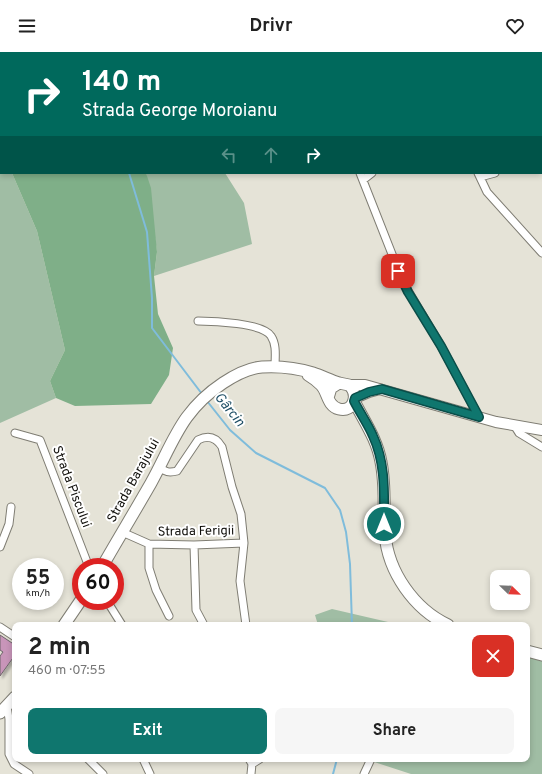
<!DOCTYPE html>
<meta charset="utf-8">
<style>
body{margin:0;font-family:Overpass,sans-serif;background:#f6f6f6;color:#222;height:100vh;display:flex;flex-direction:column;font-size:15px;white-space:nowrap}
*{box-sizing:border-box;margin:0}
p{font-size:13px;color:#767676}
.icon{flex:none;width:22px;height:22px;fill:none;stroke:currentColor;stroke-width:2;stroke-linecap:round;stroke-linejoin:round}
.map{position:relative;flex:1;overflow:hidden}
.sheet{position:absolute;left:12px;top:570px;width:518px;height:140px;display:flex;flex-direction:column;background:#fff;border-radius:8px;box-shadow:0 2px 6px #0003}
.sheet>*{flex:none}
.banner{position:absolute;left:0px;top:0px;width:542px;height:122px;box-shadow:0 2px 6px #0003;background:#00695c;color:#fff;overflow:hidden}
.needle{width:26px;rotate:113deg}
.tools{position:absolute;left:490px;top:518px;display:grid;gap:8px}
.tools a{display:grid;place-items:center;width:40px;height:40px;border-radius:8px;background:#fff;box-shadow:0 2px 6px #0003;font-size:20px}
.speed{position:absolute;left:12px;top:506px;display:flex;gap:8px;font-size:20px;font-weight:700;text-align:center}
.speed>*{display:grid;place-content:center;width:52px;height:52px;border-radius:50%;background:#fff;box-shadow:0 2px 6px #0003;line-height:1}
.speed small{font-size:10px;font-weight:400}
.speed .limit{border:6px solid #d22;background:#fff;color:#111}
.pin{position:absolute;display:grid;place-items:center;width:34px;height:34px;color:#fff;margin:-17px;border-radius:8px;box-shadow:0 2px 6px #0006}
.me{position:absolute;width:44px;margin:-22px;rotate:0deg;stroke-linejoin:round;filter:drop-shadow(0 0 3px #0008)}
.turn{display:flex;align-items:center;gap:14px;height:84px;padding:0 16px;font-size:18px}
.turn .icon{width:52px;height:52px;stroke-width:2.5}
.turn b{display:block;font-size:28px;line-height:34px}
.lanes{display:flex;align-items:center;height:38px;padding:0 16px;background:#0003;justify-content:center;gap:20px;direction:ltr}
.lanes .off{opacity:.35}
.round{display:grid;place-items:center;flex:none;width:42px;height:42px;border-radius:8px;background:#f6f6f6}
.head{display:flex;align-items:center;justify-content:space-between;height:68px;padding:0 16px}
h1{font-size:24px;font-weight:700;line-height:30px}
.action{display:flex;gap:8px;margin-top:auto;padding:8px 16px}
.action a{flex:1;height:46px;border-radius:8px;background:#0f766e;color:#fff;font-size:16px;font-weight:700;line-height:46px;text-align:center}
.action a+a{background:#f6f6f6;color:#222}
header{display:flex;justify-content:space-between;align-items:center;height:52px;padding:0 16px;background:#fff;font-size:18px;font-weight:700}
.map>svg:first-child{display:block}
.green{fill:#a0bda4}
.forest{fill:#7faf88}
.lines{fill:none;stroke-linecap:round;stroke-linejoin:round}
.stream{stroke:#7fbcdb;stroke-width:2}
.building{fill:#c895b9;stroke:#6e656b;filter:url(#shadow)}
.street-casing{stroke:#7f7d73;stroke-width:9}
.secondary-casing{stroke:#7f7d73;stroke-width:12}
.primary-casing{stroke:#7f7d73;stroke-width:13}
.street{stroke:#fff;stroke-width:7}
.secondary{stroke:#fff;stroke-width:10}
.primary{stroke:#fff;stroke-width:11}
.route-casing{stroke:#0a4d48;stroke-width:10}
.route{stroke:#0f766e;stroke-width:7}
.labels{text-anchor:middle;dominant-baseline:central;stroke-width:4;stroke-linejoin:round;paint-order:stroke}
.street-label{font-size:13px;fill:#100f0b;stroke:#fff}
.water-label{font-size:14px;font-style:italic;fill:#1e4e65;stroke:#fff}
</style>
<header><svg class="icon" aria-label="menu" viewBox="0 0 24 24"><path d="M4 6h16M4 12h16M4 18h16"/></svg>Drivr<svg class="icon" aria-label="heart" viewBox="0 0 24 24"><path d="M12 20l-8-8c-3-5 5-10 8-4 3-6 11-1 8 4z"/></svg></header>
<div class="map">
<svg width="542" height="722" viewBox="0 0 542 722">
<defs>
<filter id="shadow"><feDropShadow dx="2.5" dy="2.5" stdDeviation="1" flood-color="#0004"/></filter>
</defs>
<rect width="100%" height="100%" fill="#e5e3d7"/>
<!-- green -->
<path class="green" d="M123,0H317L315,1Z
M0,92L1,121H12L37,179L65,298L50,329L56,346L0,371Z
M146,121H225L244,151L252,192L154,224L157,200Z
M332,557L401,573H318L315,563Z
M527,599L542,601V722H411L365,707H527Z"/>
<!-- forest -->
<path class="forest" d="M0,0H123V1H1V95Z
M12,121H146L151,136L157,200L154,224L158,262L173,296L169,323L151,352L75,354L56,346L50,329L65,298L37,179Z"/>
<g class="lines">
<!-- stream -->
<path class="stream" d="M111,0V1
M129,121L147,180L152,246V276L202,342
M207,349L230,378L256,401L325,436L340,458L346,480L350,512L352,573
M333,722L337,707"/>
</g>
<!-- building -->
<path class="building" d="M0,583L15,593V603L0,624V604L3,600L0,598Z"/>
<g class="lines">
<!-- street casing -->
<g class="street-casing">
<path id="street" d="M161,0L162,1
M187,0L188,1
M311,0V1
M405,0V1
M483,0L484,1
M541,105L542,106
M360,121L403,230L441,294L479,365
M478,121L487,140L542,201
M480,125L495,121
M363,128L372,121
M198,269C213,269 263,271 271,284C277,293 275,305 275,315
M514,373L519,381L542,395
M15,381L40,388L89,515
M159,415C165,420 169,421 177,419L198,388C208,383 216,385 222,395L232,435L241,462L244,491L240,529L246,573
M122,480L149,492L194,493L244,491
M149,492V516L156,538L169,564
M194,493L196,558L204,573
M0,495L9,472L11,455
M107,549L122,573
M0,575L15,585
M7,654L9,667V702L14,712L29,722
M88,707L103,722
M143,707L150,722
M249,707L252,712L251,722
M252,712L260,707
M364,722L371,707"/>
</g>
<!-- secondary casing -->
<g class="secondary-casing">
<path id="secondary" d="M349,333H365L496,370L542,378
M355,346L369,340L380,337"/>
</g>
<!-- primary casing -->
<g class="primary-casing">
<path id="primary" d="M308,323C313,326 317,329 321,333C328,340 327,354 339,357C354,361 359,342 349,333L339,331L331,336L328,346
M354,349C364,369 377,387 381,410C386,434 383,458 385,482C388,520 414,557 448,573
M102,515C118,487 135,459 151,431C174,389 181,359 223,331C235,323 248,316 262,315C279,314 297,316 313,321C322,324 330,328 339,331
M64,573L81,548
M527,599L542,603
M0,661L15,645"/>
</g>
<!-- street -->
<use href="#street" class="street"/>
<!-- secondary -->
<use href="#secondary" class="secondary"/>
<!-- primary -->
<use href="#primary" class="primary"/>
</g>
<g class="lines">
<!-- route casing -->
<g class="route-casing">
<path id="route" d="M384,472C384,442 386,412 373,384C368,372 360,361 354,349L355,346L369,340L382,337L479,365L441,294L408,240L398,219"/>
</g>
<!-- route -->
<use href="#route" class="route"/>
</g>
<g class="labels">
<!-- street labels -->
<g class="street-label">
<text transform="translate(134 429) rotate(-61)">Strada Barajului</text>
<text transform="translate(71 435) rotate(69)">Strada Piscului</text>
<text transform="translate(196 480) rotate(-1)">Strada Ferigii</text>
</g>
<!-- water labels -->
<g class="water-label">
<text transform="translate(229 358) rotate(51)">Gârcin</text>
</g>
</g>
</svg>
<div class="tools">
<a><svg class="needle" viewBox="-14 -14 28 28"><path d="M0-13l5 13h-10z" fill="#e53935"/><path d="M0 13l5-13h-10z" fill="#767676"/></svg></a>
</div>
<div class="speed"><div>55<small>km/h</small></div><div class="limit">60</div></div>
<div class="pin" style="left:398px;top:219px;background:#d93025"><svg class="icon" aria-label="arrive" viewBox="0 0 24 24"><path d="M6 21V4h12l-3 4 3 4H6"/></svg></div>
<svg class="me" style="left:384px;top:472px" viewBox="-20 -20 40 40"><circle r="17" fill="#0f766e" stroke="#fff" stroke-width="3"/><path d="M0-11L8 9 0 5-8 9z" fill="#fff"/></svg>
<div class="banner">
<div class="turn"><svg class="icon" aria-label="right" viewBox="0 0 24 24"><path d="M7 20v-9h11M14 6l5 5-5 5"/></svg><div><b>140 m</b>Strada George Moroianu</div></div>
<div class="lanes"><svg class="icon off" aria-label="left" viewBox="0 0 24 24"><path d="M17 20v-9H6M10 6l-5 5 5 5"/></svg><svg class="icon off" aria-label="ahead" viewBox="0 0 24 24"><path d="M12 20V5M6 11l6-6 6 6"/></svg><svg class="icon" aria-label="right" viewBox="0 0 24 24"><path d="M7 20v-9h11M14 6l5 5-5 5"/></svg></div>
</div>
<section class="sheet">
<div class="head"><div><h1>2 min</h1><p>460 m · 07:55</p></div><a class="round" style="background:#d93025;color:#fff"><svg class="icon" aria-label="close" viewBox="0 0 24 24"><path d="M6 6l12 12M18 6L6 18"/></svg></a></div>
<div class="action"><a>Exit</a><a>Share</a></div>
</section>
</div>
